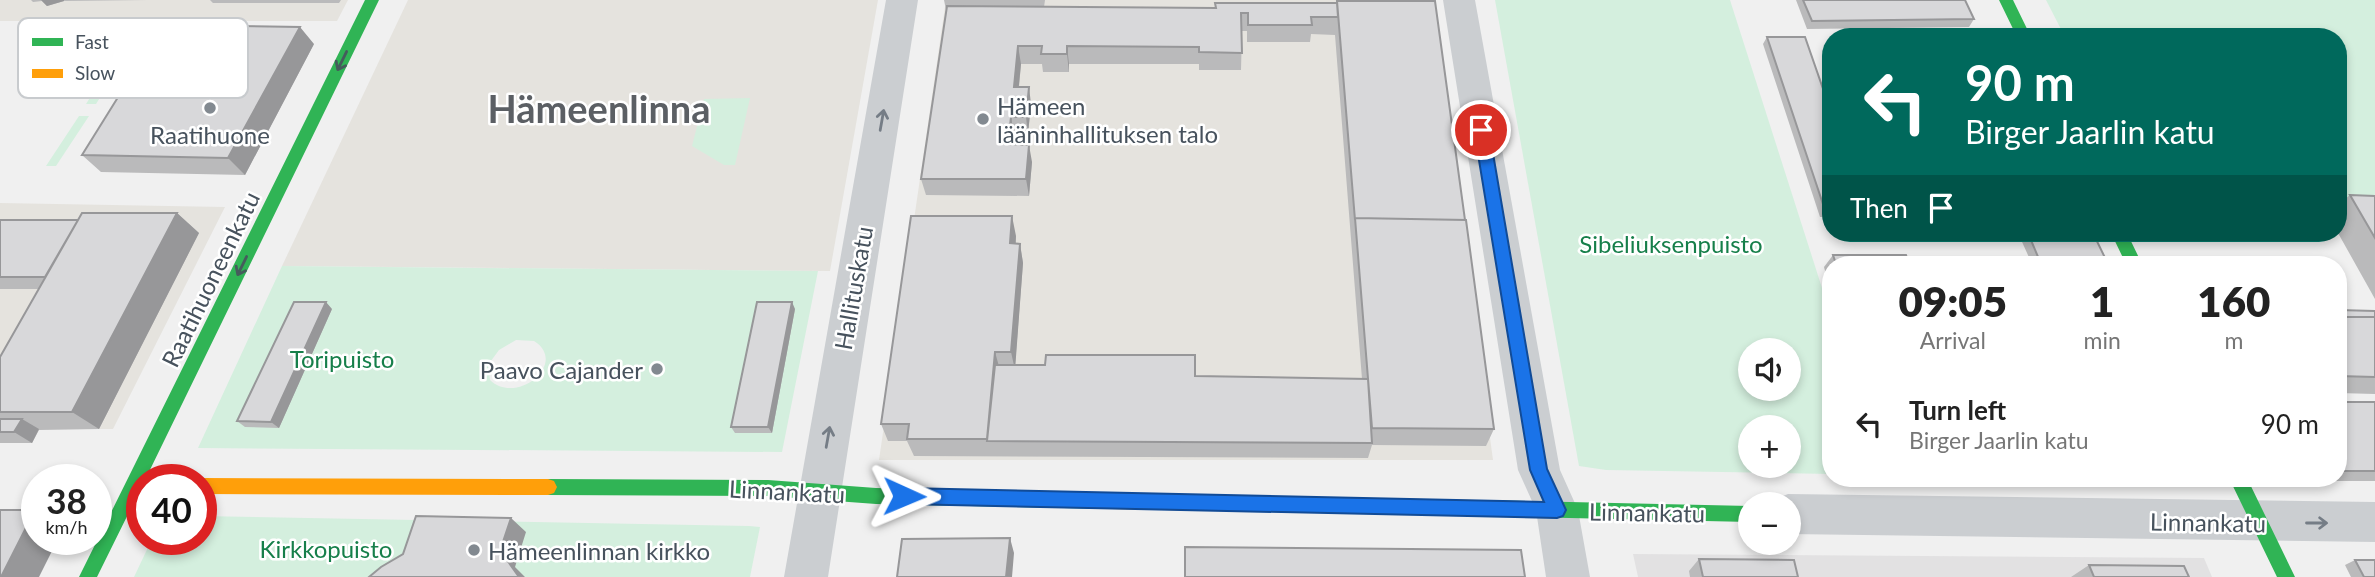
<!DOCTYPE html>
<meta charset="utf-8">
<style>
body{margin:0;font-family:Lato,sans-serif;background:#f6f6f6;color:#222;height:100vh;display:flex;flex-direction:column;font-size:26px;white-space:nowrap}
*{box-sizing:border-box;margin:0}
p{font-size:23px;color:#767676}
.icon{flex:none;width:38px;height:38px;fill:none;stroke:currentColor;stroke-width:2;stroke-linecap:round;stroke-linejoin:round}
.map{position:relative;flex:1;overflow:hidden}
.panel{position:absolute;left:1822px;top:256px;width:525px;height:231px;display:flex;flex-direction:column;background:#fff;border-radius:28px;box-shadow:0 4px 10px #0003}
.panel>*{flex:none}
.banner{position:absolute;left:1822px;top:28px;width:525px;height:214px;border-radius:28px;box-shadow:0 4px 10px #0003;background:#00695c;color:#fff;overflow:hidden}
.fabs{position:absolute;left:1738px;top:338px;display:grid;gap:14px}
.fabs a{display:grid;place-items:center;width:63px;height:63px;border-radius:50%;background:#fff;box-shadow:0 4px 10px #0003;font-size:35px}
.speed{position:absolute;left:21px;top:464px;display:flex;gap:14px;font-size:35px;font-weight:700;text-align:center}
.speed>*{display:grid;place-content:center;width:91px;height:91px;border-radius:50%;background:#fff;box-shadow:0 4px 10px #0003;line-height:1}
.speed small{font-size:18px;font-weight:400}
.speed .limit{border:10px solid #d22;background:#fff;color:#111}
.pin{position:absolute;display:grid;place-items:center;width:60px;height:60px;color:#fff;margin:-30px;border:4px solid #fff;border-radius:50%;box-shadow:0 2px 7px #0007}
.me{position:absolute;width:77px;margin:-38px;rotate:91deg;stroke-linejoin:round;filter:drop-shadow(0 0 5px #0008)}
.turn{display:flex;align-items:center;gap:24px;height:147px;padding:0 28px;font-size:32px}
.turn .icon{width:91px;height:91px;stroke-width:2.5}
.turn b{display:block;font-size:49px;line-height:60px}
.then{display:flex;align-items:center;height:66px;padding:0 28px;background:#0003;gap:14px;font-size:26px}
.eta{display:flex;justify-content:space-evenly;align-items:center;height:119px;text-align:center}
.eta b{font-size:42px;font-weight:800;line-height:49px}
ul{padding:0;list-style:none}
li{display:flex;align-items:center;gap:21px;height:98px;padding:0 28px}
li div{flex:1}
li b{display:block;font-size:26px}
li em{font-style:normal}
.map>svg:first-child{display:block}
.commercial{fill:#e5e3de}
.education{fill:#e2e1e2}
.green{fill:#d4efde;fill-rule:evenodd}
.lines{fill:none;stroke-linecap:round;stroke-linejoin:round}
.street{fill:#cbced1;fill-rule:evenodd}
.fast{fill:#30b455;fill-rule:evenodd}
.slow{fill:#ff9f0a;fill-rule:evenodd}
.wall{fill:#bababb}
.shaded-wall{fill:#979799}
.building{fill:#d8d8da;stroke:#979799;stroke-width:2}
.oneway{stroke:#455c5c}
.oneway2{stroke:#757d86}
.route{fill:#1a73e8;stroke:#114b97;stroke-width:2}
.poi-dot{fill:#828990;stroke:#fff;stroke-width:2.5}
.labels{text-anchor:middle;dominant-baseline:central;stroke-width:5;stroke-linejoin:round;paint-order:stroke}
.poi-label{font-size:24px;fill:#47525d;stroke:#fff;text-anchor:start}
.park-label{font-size:24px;fill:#167f4a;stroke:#fff}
.street-label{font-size:24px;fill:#47525d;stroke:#fff}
.town-label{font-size:38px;font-weight:bold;fill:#5b5f64;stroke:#fff}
.key{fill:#fff;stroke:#c8cbce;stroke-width:2}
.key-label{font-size:19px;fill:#47525d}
</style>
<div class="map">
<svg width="2375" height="577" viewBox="0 0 2375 577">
<rect width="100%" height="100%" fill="#f0f0f0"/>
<!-- commercial -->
<path class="commercial" d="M0,0H348L337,21H0Z
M408,0H878L830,271L282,266Z
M946,0H1431L1493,460H879Z
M0,203L225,207L113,429H39L32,443H0Z"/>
<!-- education -->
<path class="education" d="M1633,554L2204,558L2212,577H1638Z"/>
<!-- green -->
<path class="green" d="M1495,0H1730L1830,313V474L1606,470L1579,466ZM1788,350V388H1750V350ZM1788,427V466H1750V427Z
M2046,0H2375V215L2338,214V37H2065Z
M119,51H129L96,104H86Z
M750,98L735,165H724L692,146L704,99Z
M79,116H89L56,166H46Z
M282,266L818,271L782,452L198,448ZM516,340L534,341C569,363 517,406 490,380L488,365L499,350Z
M201,516L749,526L760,527L750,577H134L152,539H201Z"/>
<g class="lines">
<!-- street -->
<path class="street" d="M886,0H918L828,577H784Z
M1443,0H1475L1560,470L1578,510L1590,577H1546L1536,510L1518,470Z
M1788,494L2375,502V542L1788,534V504H1771L1773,500Z"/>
<!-- fast -->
<path class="fast" d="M365,0H379L145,480H142V486L97,577H79Z
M1999,0H2013L2031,37H2017Z
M2111,233H2127L2142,264H2126Z
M2229,478H2247L2295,577H2277Z
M548,479L768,480L876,488L1112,493L1118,495L1121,501L1118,507L1112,509L876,504L768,496L548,495L542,493L539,487L542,481Z
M1475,500L1750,506V522L1475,516L1469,514L1466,508L1469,502Z"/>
<!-- slow -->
<path class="slow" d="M201,478L548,479L554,481L557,487L554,493L548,495L201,494V480H197Z
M1112,493L1475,500L1481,502L1484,508L1481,514L1475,516L1112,509L1106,507L1103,501L1106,495Z"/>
</g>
<!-- wall -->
<path class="wall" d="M31,0H147L64,1L47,6L42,1L33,2Z
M210,0H341L339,3H213Z
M944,0H1045L1044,7L1215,8V3H1337L1494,429L1486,446L1372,445L1368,458L914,456L907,441H888L881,424L1016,236V244H1020L1023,263L1015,365L1195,376L1362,379L1335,35L1311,34L1310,42H1247V31H1242L1241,70H1199V64H1069V72H1043L1042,64H1021L1019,87L1031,104L1028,134H1014L1013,145L1032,162L1029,196L926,195L921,179L946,10Z
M1796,0H1965L1974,19L1969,27L1807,29Z
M1767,37L1830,109V217H1820L1763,44Z
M314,44L245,175L101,172L82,155Z
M2350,195L2375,196V299L2338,233V205Z
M177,213L199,233L99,429L39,430L32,443H0V357L39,289H0V220H78Z
M2018,233H2093L2108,264H2032Z
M1833,255L1909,264H1830V290L1824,267Z
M332,309L279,428L245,427L237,421Z
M795,309L772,433H735L731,427Z
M2338,310L2375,311V394L2338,393Z
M2338,402H2375V481H2288L2286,478H2338Z
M1699,559L1798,577H1690L1689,571Z
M2355,560L2375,577H2351L2345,565Z
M2089,565L2189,577H2071Z"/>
<!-- shaded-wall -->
<path class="shaded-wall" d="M41,0H64V1L47,6Z
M300,27L314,44L245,175L228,158Z
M1018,46L1021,64L1017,104L1014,87Z
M1067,46L1069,64V72L1067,54Z
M1029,87L1031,104L1028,134L1026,117Z
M1011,117L1014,134L1011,161L1008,144Z
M1029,145L1032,162L1029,196L1026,179Z
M177,213L199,233L99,429L72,412Z
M1012,216L1016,236L1014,263L1010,243Z
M1020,244L1023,263L1015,370L1011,352Z
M326,302L332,309L279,428L271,422Z
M792,302L795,309L772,433L768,427Z
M995,352L1000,370L987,441Z
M22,419L39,429L32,443L14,432Z
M35,510L37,511V539H58L39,577H1Z
M511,518L526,532L515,567L525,577H519L499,554Z
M1010,538L1014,553L1012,577H1006Z"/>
<!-- building -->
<path class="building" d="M1803,0H1965L1974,19L1812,21Z
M1337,1H1435L1465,220L1355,218V220Z
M1215,3H1337L1338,17H1311L1312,25H1248V13H1241L1242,53L1199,52V47L1067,46V54H1041L1042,46H1018L1014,87H1029L1026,117H1011L1008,144L1029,145L1026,179H921L947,6L1216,8Z
M163,25L300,27L228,158L82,155Z
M1767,37H1805L1830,109V210H1825Z
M2350,195L2375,196V238Z
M82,213H177L72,412H0V357Z
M911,216H1012L1010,243L1020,244L1011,352H995L987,439H907L909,424H881Z
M1355,218L1466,220L1494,429L1372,428Z
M0,220H78L45,277H0Z
M2028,233H2093L2108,264H2041Z
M1833,255H1906L1909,264H1836Z
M294,302H326L271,422L237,421Z
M757,302H792L768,427H731Z
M2338,310L2375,311V317H2338Z
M2338,317H2375V377L2338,376Z
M1046,355H1195V376L1368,379L1372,443L987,441L995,365H1045Z
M2338,402H2375V471H2338Z
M0,419H22L14,432H0Z
M0,510H35L1,577H0Z
M416,516L511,518L499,554L507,560L519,577H369L381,567L403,554Z
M1010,538L1006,577H897L902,539Z
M1185,547L1521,550L1525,577H1185Z
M1699,559L1794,560L1798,577H1703Z
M2355,560H2375V577H2364Z
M2089,565L2184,566L2189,577H2094Z"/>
<!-- one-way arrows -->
<defs><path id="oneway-shaft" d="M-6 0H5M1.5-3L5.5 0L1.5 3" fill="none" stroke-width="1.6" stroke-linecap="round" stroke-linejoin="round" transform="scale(1.75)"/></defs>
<g class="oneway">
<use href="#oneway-shaft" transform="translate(342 61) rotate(116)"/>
<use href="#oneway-shaft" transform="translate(242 266) rotate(116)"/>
</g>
<g class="oneway2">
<use href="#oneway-shaft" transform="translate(882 120) rotate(-80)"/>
<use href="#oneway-shaft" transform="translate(828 437) rotate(-80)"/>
<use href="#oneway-shaft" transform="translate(2317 523)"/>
</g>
<!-- route -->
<path class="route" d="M1481,125L1489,130L1547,469L1566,510L1563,516L1557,518L904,504L897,502L895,496L897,491L904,488L1544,502L1530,470L1474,130Z"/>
<!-- markers -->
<g class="poi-dot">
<circle cx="210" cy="108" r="7"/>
<circle cx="983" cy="119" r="7"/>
<circle cx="657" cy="369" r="7"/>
<circle cx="474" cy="550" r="7"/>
</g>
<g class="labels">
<!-- poi labels -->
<g class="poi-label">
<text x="997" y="105">Hämeen<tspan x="997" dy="28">lääninhallituksen talo</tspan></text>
<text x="210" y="134" text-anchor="middle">Raatihuone</text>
<text x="643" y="369" text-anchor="end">Paavo Cajander</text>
<text x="488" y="550">Hämeenlinnan kirkko</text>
</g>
<!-- park labels -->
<g class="park-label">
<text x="1671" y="243">Sibeliuksenpuisto</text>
<text x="342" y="358">Toripuisto</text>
<text x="326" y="548">Kirkkopuisto</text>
</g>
<!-- street labels -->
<g class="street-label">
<text transform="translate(210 279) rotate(-64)">Raatihuoneenkatu</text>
<text transform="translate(853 288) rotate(-80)">Hallituskatu</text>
<text transform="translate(787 491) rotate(3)">Linnankatu</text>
<text transform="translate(1647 512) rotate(1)">Linnankatu</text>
<text transform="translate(2208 522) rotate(1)">Linnankatu</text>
</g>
<!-- town labels -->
<g class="town-label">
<text x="599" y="108">Hämeenlinna</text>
</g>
</g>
<!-- legend -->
<rect x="18" y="18" width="230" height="80" rx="10" class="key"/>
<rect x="32" y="38" width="31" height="8" fill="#30b455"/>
<rect x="32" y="69" width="31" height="9" fill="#ff9f0a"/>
<g class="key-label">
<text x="75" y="49">Fast</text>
<text x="75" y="80">Slow</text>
</g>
</svg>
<div class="fabs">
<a><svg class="icon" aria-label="sound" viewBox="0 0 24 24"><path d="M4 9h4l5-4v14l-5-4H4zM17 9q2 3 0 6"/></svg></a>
<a>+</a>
<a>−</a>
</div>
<div class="speed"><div>38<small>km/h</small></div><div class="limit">40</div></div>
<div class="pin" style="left:1481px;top:130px;background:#d93025"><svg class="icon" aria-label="arrive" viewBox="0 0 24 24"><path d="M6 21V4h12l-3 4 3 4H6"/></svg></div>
<svg class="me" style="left:904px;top:496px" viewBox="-20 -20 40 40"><path d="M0-17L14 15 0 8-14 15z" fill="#1a73e8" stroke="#fff" stroke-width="4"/></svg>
<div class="banner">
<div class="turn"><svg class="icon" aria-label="left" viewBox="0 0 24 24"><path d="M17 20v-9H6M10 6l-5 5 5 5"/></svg><div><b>90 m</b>Birger Jaarlin katu</div></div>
<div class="then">Then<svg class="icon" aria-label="arrive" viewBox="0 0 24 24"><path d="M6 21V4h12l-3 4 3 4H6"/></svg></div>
</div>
<section class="panel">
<div class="eta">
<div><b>09:05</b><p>Arrival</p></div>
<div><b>1</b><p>min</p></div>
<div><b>160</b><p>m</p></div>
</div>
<ul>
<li><svg class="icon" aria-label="left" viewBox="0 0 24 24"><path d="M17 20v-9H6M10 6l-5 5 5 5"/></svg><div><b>Turn left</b><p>Birger Jaarlin katu</p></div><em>90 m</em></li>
</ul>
</section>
</div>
